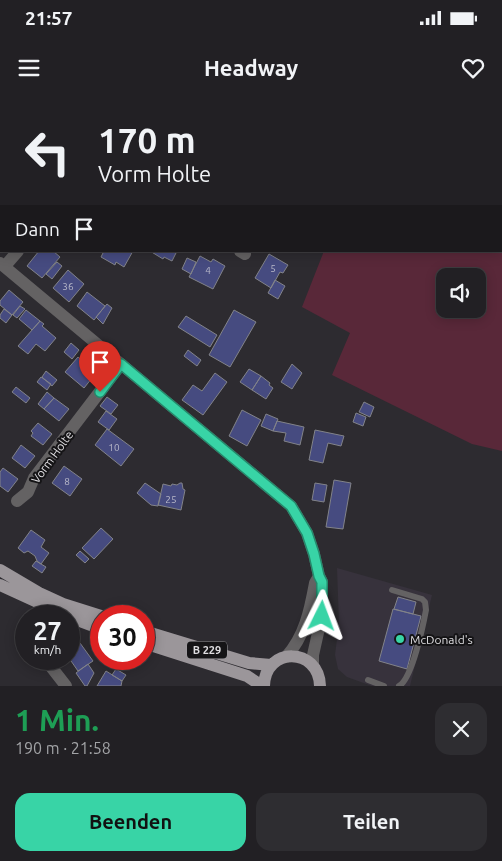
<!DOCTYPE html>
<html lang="de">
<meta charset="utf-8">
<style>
body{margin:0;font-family:Ubuntu,sans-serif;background:#2e2d31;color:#f1f3f6;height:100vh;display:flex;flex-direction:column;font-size:19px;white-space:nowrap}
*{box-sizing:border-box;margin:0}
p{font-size:16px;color:#a2a3a6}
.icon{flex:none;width:28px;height:28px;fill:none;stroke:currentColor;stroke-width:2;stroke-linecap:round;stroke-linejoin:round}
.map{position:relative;height:586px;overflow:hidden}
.details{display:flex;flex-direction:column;background:#222024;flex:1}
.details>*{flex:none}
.guide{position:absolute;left:0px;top:0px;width:502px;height:152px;box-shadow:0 2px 12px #0003,0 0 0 1px #3f3e41;background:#222024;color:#f1f3f6;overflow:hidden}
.buttons{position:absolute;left:436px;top:168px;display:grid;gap:10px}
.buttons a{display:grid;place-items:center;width:50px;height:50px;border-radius:10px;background:#222024;box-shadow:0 2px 12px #0003,0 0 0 1px #3f3e41;font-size:25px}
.speed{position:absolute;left:15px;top:505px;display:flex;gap:10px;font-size:25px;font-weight:700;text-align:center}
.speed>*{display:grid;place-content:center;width:65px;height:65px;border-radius:50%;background:#222024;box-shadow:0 2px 12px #0003,0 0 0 1px #3f3e41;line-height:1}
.speed small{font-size:12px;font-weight:400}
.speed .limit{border:8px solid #d22;background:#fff;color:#111}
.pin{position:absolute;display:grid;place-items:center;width:42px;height:42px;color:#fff;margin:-51px -21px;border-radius:50% 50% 50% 0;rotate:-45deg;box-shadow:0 0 5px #0007}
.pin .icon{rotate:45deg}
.me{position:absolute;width:55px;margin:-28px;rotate:3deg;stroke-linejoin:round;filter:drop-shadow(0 0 4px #0008)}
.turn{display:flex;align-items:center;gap:18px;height:105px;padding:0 15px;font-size:22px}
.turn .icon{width:65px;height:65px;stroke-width:2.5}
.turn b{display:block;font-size:35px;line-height:42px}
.then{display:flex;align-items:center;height:48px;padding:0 15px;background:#0003;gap:10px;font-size:19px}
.round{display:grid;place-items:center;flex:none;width:52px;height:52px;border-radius:15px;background:#2e2d31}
.summary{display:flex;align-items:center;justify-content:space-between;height:85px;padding:0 15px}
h1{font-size:30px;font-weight:600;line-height:38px;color:#1e9e55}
.cta{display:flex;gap:10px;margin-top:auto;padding:10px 15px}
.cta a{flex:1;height:58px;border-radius:15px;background:#38d4a6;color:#111;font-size:20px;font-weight:600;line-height:58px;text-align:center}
.cta a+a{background:#2e2d31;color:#f1f3f6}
.status{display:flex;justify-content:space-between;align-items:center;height:35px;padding:0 25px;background:#222024;direction:ltr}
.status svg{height:14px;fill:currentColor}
header{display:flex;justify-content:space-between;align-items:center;height:65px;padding:0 15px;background:#222024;font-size:22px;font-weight:600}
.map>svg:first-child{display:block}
.built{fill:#37323c}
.green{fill:#592839;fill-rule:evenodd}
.building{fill:#464b80;stroke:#828389}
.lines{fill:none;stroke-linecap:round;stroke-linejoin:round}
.lane{stroke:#646263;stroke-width:6}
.street{stroke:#646263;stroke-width:12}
.primary{stroke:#9b969a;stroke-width:12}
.route-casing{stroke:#248a6c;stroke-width:12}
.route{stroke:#38d4a6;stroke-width:9}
.poi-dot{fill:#38d4a6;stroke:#151416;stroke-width:2}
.labels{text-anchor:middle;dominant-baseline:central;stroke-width:4;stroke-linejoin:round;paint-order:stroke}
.number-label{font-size:10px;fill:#b9b9c9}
.shield{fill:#151416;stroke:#a2a1a4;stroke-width:1}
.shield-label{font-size:11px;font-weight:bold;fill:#dfdee1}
.street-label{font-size:12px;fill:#dfdee1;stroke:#151416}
.poi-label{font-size:12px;fill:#dfdee1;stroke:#151416;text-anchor:start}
</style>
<div class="status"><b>21:57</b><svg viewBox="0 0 49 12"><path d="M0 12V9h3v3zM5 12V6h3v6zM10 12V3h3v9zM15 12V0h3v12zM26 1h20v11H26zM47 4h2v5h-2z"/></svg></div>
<header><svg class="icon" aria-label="menu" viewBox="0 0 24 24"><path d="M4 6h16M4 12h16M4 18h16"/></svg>Headway<svg class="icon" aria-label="heart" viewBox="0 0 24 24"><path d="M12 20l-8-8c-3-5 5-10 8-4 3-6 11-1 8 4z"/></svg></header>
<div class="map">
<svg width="502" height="586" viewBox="0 0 502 586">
<rect width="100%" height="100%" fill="#2d2b30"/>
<!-- built -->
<path class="built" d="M337,468L432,495L410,586H372L347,577L338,569L335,555L339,523Z"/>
<!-- green -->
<path class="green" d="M385,0H502V351L472,344L332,275L350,233L302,207L324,151H501V1H383ZM478,176V209H445V176Z"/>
<!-- building -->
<path class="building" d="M39,151H53L60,157L42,178L27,166Z
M104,151H133L124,167L116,162L115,165L101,157Z
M150,151H177L172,161L164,157L163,159Z
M269,154L288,165L283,173L280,172L271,188L255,178Z
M200,156L211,162L213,159L225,166L213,189L189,177Z
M187,158L196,162L191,174L182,169Z
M57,162L62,166L52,179L46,174Z
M68,170L84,184L69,202L53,188Z
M275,180L285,186L278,199L268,193Z
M9,190L23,202L12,215L0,205V201Z
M87,192L105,206L94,220L77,206Z
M107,204L112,208L103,224L96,217Z
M20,206L25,209L17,218L13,215Z
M4,209L12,215L6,223L0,218V215Z
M26,210L40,221L32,230L19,219Z
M234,210L256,222L230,267L209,255Z
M186,216L217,235L210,247L178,227Z
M40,221L44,224L42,226L56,238L45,251L36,244L28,254L18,246Z
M71,243L79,250L72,259L64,252Z
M188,250L201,260L197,266L184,256Z
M78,257L96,273L84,288L65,272Z
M292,264L302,273L292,289L281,282Z
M249,269L261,276L252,290L240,282Z
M46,271L57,280L52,286L42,277Z
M215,273L227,282L203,315L182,300L193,285L202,291Z
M261,276L270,283L269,285L273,288L266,299L252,290Z
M41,277L51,284L47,290L37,282Z
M16,287L30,298L26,303L12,292Z
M47,292L54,298L44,309L38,304Z
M107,297L118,305L111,314L100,306Z
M54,298L69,309L59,321L44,309Z
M364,302L374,307L370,317L359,312Z
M242,310L261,320L247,346L229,336Z
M106,311L117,319L109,330L98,322Z
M356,313L366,317L363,326L353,322Z
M266,314L278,319L273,331L261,326Z
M277,321L304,327L300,345L284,341L286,333L273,331Z
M38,323L52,334L43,345L31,336L33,333L31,331Z
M107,329L134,349L121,366L95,345Z
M315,330L344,336L341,346L328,343L323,363L309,360Z
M21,345L35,356L25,368L12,358Z
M64,366L82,379L70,396L52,383Z
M3,368L18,379L8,392L0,386V372Z
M334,380L351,383L343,429L326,427Z
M145,383L161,394L158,406L151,405L137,393Z
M180,383H182L183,389L185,390L181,410L158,405L163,384L171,386L172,384L177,385Z
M315,383L327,385L324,402L312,400Z
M101,428L113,439L94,459L82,448Z
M31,430L45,440L41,447L49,453L41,464L37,461L35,456L28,451L24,453L18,448Z
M80,451L89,459L85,463L76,455Z
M36,461L46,467L42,473L32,466Z
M398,497L416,502L413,514L394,509Z
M393,509L421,516L407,569L379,561Z
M80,543L93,561L78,571L69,558V551Z
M88,564L94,573L87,586H85L76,573Z
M116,569L126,575L122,581L112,575Z
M106,571L122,581L121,586H97Z"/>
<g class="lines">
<!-- lane -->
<path class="lane" d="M392,490L422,499L425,502L426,510C423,526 412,579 399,586
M368,580L384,586"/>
<!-- street -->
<path class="street" d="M0,33L1,34
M240,151L245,154
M0,163L291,406L307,433L314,454L319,476L322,482V515L313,555V565
M5,166L18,151
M17,401L28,392L34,378L121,264
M25,531L26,533
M286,557C305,536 310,510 315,483L319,476
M45,559L66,586"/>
<!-- primary -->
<path class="primary" d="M0,470L39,493L63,504L101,516
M0,485L68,516
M69,517L101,529
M144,531L249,563L271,565
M144,543L247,576L262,586
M264,586C265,546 319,547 320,586"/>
</g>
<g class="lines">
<!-- route casing -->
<g class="route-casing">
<path id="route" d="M100,292L121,264L291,406L307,433L314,454L319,476L322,482V516"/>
</g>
<!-- route -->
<use href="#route" class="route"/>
</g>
<!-- markers -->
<circle class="poi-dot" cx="400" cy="539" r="5"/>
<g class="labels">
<!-- number labels -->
<g class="number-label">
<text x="273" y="168">5</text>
<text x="208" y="170">4</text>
<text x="68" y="186">36</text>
<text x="114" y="347">10</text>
<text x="67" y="381">8</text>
<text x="171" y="399">25</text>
</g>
<!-- shield labels -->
<rect class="shield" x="187" y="541.5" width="40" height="17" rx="4"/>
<g class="shield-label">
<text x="207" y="550">B 229</text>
</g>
<!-- street labels -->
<g class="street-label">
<text transform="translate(52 357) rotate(-54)">Vorm Holte</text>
</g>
<!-- poi labels -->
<g class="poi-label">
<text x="410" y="539">McDonald's</text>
</g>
</g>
</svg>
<div class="buttons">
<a><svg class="icon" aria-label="sound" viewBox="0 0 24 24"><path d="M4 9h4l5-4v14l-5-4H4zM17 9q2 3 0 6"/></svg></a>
</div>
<div class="speed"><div>27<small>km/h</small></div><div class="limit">30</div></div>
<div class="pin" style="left:100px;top:292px;background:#d93025"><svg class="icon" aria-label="arrive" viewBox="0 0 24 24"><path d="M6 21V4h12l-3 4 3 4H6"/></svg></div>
<svg class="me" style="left:322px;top:516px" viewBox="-20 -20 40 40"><path d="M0-17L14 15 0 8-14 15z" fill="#38d4a6" stroke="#fff" stroke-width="4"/></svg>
<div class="guide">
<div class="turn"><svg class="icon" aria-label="left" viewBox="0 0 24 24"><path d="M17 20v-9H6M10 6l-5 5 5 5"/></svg><div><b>170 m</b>Vorm Holte</div></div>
<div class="then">Dann<svg class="icon" aria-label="arrive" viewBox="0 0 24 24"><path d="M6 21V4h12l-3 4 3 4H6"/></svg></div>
</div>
</div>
<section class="details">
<div class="summary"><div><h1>1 Min.</h1><p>190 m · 21:58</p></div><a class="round"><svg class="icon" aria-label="close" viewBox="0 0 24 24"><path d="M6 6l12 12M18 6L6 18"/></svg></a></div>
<div class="cta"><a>Beenden</a><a>Teilen</a></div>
</section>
